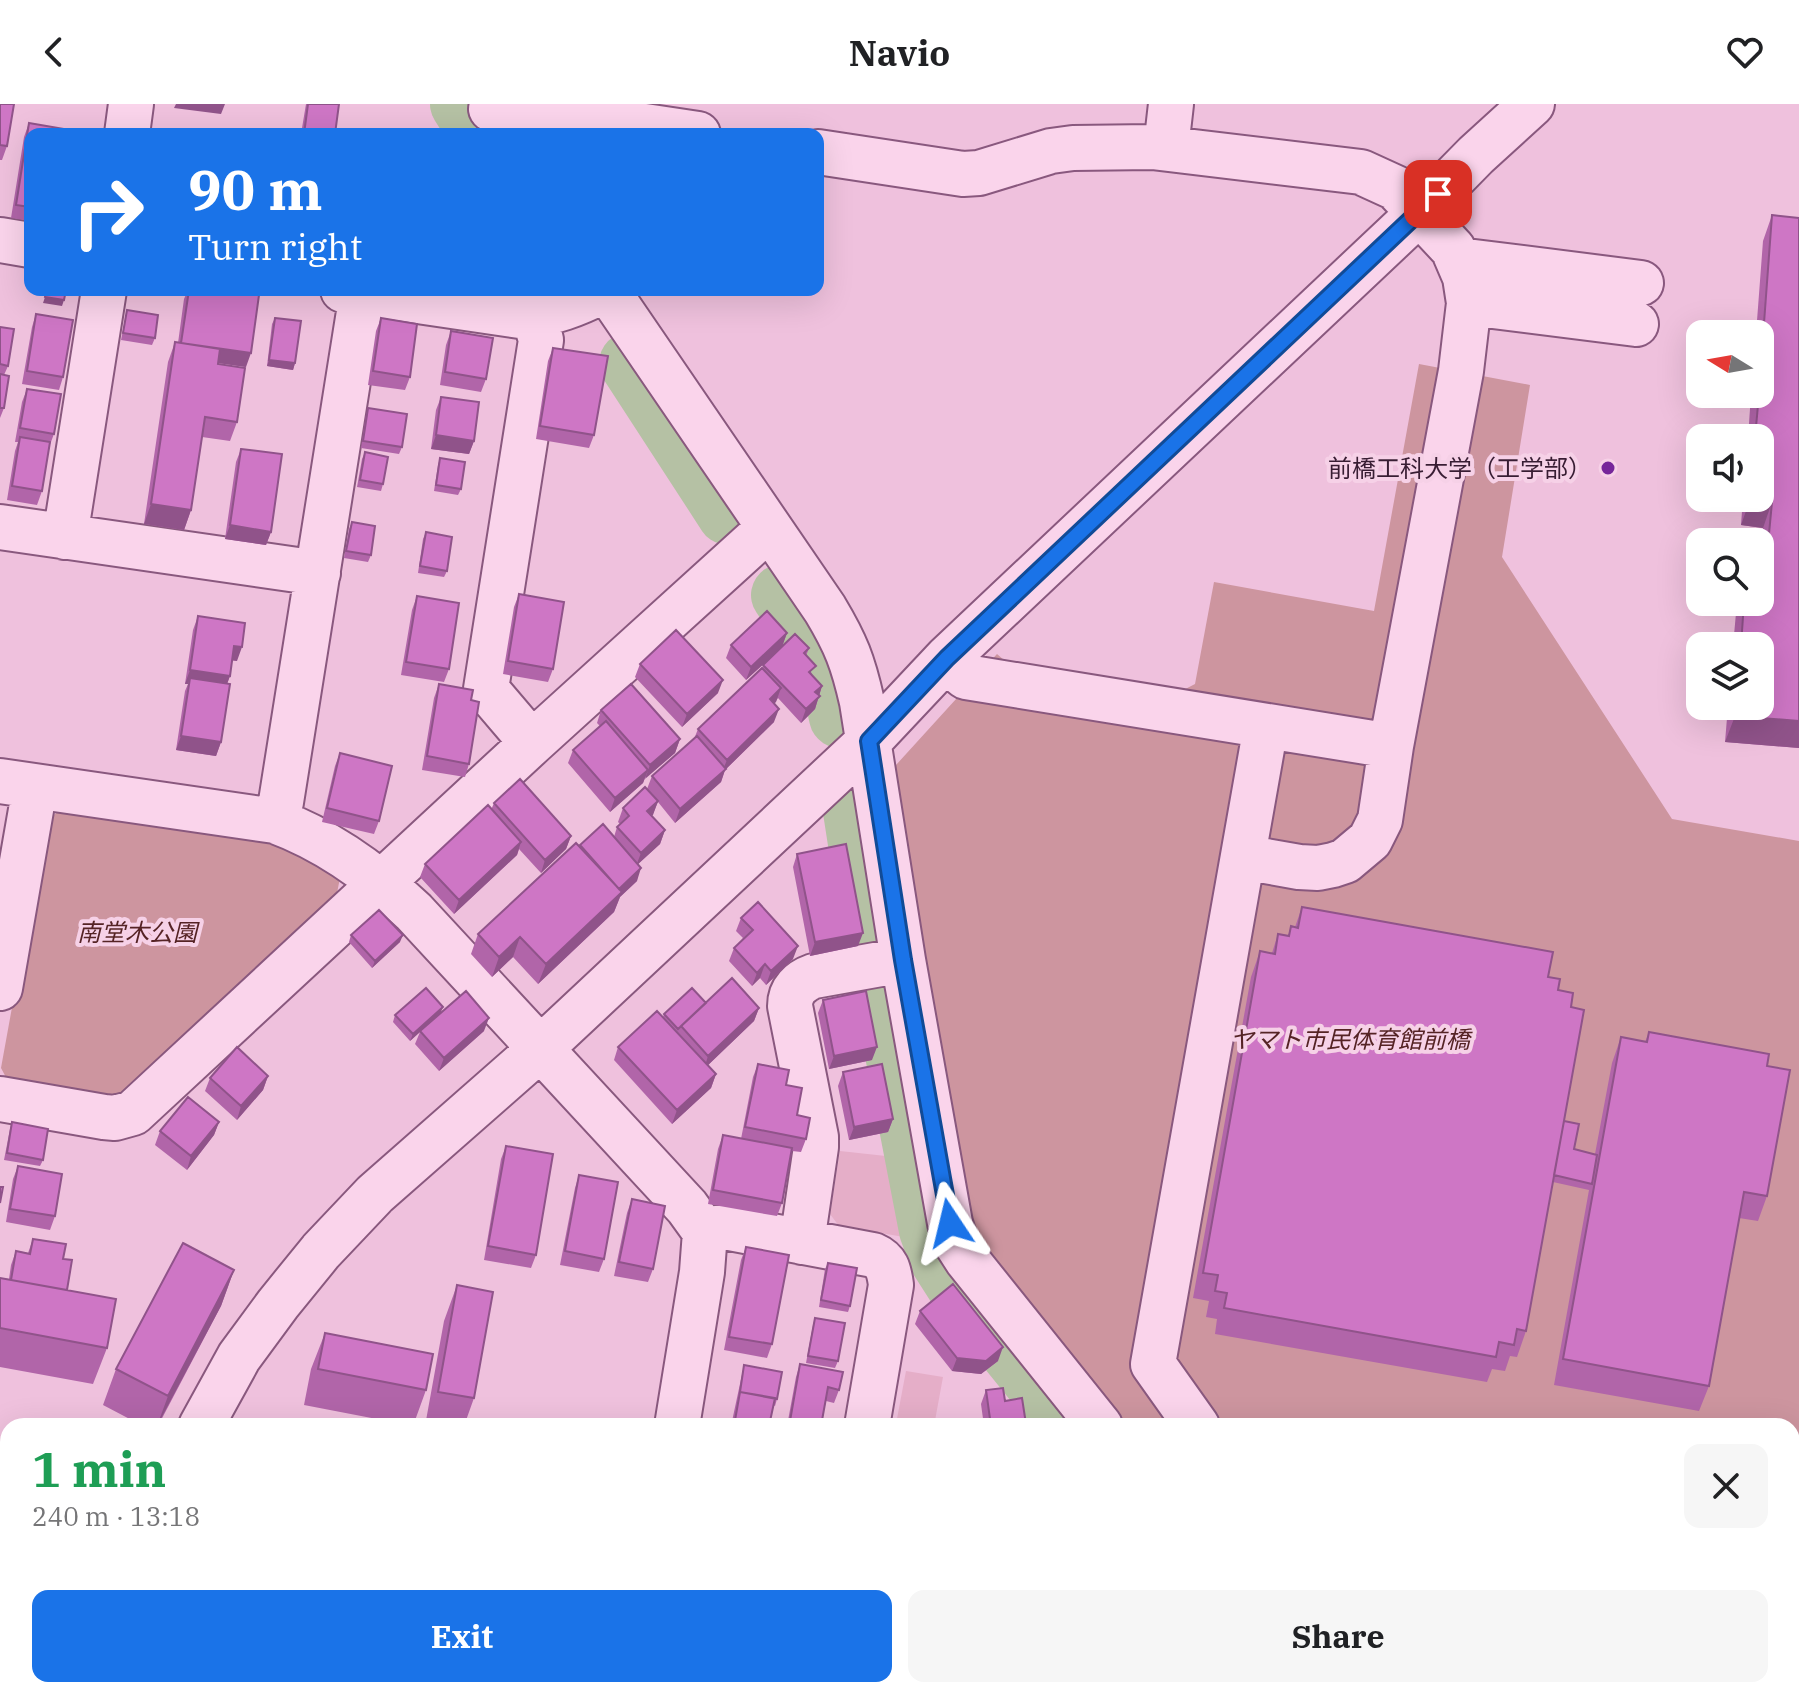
<!DOCTYPE html>
<meta charset="utf-8">
<style>
body{margin:0;font-family:"IBM Plex Serif","Noto Sans JP",serif;background:#f6f6f6;color:#202124;height:100vh;display:flex;flex-direction:column;font-size:30px;white-space:nowrap}
*{box-sizing:border-box;margin:0}
p{font-size:26px;color:#757577}
.icon{flex:none;width:44px;height:44px;fill:none;stroke:currentColor;stroke-width:2;stroke-linecap:round;stroke-linejoin:round}
.map{position:relative;flex:1;overflow:hidden}
.details{position:absolute;left:0px;top:1314px;width:1800px;height:280px;display:flex;flex-direction:column;background:#fff;border-radius:24px 24px 0 0;box-shadow:0 8px 32px #0002}
.details>*{flex:none}
.hud{position:absolute;left:24px;top:24px;width:800px;height:168px;border-radius:16px;box-shadow:0 8px 32px #0002;background:#1a73e8;color:#fff;overflow:hidden}
.needle{width:52px;rotate:281deg}
.buttons{position:absolute;left:1686px;top:216px;display:grid;gap:16px}
.buttons a{display:grid;place-items:center;width:88px;height:88px;border-radius:16px;background:#fff;box-shadow:0 8px 32px #0002;font-size:40px}
.pin{position:absolute;display:grid;place-items:center;width:68px;height:68px;color:#fff;margin:-34px;border-radius:16px;box-shadow:0 4px 12px #0006}
.me{position:absolute;width:88px;margin:-44px;rotate:350deg;stroke-linejoin:round;filter:drop-shadow(0 0 6px #0008)}
.turn{display:flex;align-items:center;gap:28px;height:168px;padding:0 32px;font-size:36px}
.turn .icon{width:104px;height:104px;stroke-width:2.5}
.turn b{display:block;font-size:56px;line-height:68px}
.round{display:grid;place-items:center;flex:none;width:84px;height:84px;border-radius:16px;background:#f6f6f6}
.head{display:flex;align-items:center;justify-content:space-between;height:136px;padding:0 32px}
h1{font-size:48px;font-weight:700;line-height:60px;color:#1e9e55}
.primary-button{display:flex;gap:16px;margin-top:auto;padding:16px 32px}
.primary-button a{flex:1;height:92px;border-radius:16px;background:#1a73e8;color:#fff;font-size:32px;font-weight:700;line-height:92px;text-align:center}
.primary-button a+a{background:#f6f6f6;color:#202124}
header{display:flex;justify-content:space-between;align-items:center;height:104px;padding:0 32px;background:#fff;font-size:36px;font-weight:700}
.map>svg:first-child{display:block}
.farmland{fill:#e5aec8}
.green{fill:#cd959f}
.lines{fill:none;stroke-linecap:round;stroke-linejoin:round}
.river{stroke:#b5c1a4;stroke-width:62}
.minor-casing{stroke:#89587e;stroke-width:48}
.minor{stroke:#fad4eb;stroke-width:44}
.wall{fill:#b165a9}
.shaded-wall{fill:#90538a}
.building{fill:#ce76c5;stroke:#90538a;stroke-width:2}
.route-casing{stroke:#114b97;stroke-width:20}
.route{stroke:#1a73e8;stroke-width:14}
.poi-dot{fill:#76269a;stroke:#f6d1e7;stroke-width:3}
.labels{text-anchor:middle;dominant-baseline:central;stroke-width:8;stroke-linejoin:round;paint-order:stroke}
.poi-label{font-size:24px;fill:#381d33;stroke:#f6d1e7;text-anchor:end}
.park-label{font-size:24px;font-style:italic;fill:#552325;stroke:#f6d1e7}
</style>
<header><svg class="icon" aria-label="back" viewBox="0 0 24 24"><path d="M15 5l-7 7 7 7"/></svg>Navio<svg class="icon" aria-label="heart" viewBox="0 0 24 24"><path d="M12 20l-8-8c-3-5 5-10 8-4 3-6 11-1 8 4z"/></svg></header>
<div class="map">
<svg width="1799" height="1594" viewBox="0 0 1799 1594">
<rect width="100%" height="100%" fill="#efc1dd"/>
<!-- farmland -->
<path class="farmland" d="M840,1047L895,1053L904,1133L839,1122L830,1110Z
M906,1267L943,1273L934,1322L896,1320Z
M1148,1586H1212L1219,1594H1147Z"/>
<!-- green -->
<path class="green" d="M1419,260L1530,281L1502,453L1672,715L1799,737V1594H1343L1337,1586H1792V1322H1123L967,1129L886,672L997,550L1012,563L1168,594L1195,580L1214,478L1374,507Z
M64,704L270,737L340,774L337,789L129,990L108,997L9,979L1,964L46,716Z"/>
<g class="lines">
<!-- river -->
<path class="river" d="M461,0L480,30
M630,259L728,410
M782,491L828,559L840,613
M854,707L874,836
M885,893L930,1126L941,1156L957,1181L1071,1322
M1286,1586L1292,1594"/>
<!-- minor casing -->
<g class="minor-casing">
<path id="minor" d="M491,5L511,2L698,30
M127,30L131,0
M1166,44L1171,0
M818,48L963,70L979,69L1051,47L1073,44L1152,43L1361,68L1396,84L1453,145L1465,173L1469,199L1461,267L1391,642L1380,716L1370,736L1345,757L1333,761L1318,764L1299,763L1243,753
M0,136L30,141
M1458,156L1641,179
M343,186L520,212C549,212 579,199 605,186
M607,186L825,505C846,540 853,558 862,598L903,856L950,1119L956,1139L967,1156L1100,1322
M1469,199L1636,220
M0,423L318,469
M65,433L104,186
M947,554L956,565L966,573L1391,642
M532,639L486,585L541,236L534,212
M0,677L275,717C327,736 374,770 414,808L687,1103L705,1128L702,1168L677,1322
M275,717L281,698L362,189
M0,884L35,683
M0,995L104,1013L115,1014L133,1009L532,639L769,424
M705,1128L715,1124H729L873,1151C887,1157 889,1166 891,1181L867,1322
M802,1138L816,1043V1033L790,902C790,886 800,877 814,872L903,856
M201,1322L239,1253L278,1200L321,1147L375,1090L540,945L869,637L947,554L1419,109L1476,51L1532,0
M1197,1322L1153,1260L1266,622
M1792,1581L1799,1583
M1224,1586L1231,1594
M1312,1586L1318,1594
M0,1588L38,1594
M109,1594L111,1586
M634,1594L635,1586
M825,1594L826,1586
M978,1594L979,1586"/>
</g>
<!-- minor -->
<use href="#minor" class="minor"/>
</g>
<!-- wall -->
<path class="wall" d="M0,0L7,42L2,56H0Z
M306,0H339L335,30H301Z
M29,19L30,30V117L11,114L24,33Z
M1772,111L1799,114V644L1725,638L1728,602H1760V542H1733L1737,498H1760V451L1763,424L1741,421L1743,394H1760V334H1748L1751,290H1760V230H1756L1763,137Z
M188,186H220L246,263L218,259L237,318L230,337L202,333L191,406L184,426L144,420L168,258L175,238L178,239L184,195Z
M127,206L155,234L152,241L121,236Z
M36,210L63,273L59,286L22,280L32,223Z
M275,214L295,259L293,266L267,262L272,220Z
M381,214L410,273L405,286L368,281L376,227Z
M0,223L8,262L4,271V304L0,314Z
M451,227L486,275L481,288L440,281L446,241Z
M553,244L594,331L589,344L536,335L548,257Z
M27,285L54,330L49,343L42,387L37,401L7,396L15,347L18,338H15L22,298Z
M441,293L474,337L469,350L431,345L436,306Z
M368,304L402,343L399,350L361,344L366,311Z
M241,345L271,428L266,441L225,435L236,358Z
M365,348L383,380L381,387L357,383L362,355Z
M440,354L461,385L458,391L434,387L438,361Z
M352,418L371,451L368,458L344,454L349,425Z
M426,428L447,467L444,473L418,469L423,435Z
M519,490L553,565L548,578L503,570L514,503Z
M417,492L449,565L444,578L401,571L412,506Z
M198,512L237,557L232,556L230,572L227,580L221,638L216,652L176,646L185,587L188,580H185L193,526Z
M787,529L782,542L809,544L806,552L812,571L822,582L815,605L801,619L778,594L774,600V618L725,666L721,678L675,719L658,698L652,712L665,726L660,740L638,760L637,777L620,793L614,808L538,880L513,853L492,873L471,850L478,830L580,741L614,733L617,723L620,720L618,718L623,704L647,685L652,672L694,635L698,625L762,565L763,561L776,549L746,576L726,554L731,541Z
M640,560L718,589L682,623L635,573Z
M439,580L471,596L469,660L465,673L422,666L434,594Z
M601,606L680,635L675,649L645,674L643,679L610,708L568,659L573,646L600,622L597,619Z
M340,649L379,717L374,730L322,718L335,662Z
M494,699L571,732L566,745L541,769L519,745L517,751L454,810L420,773L425,760L491,706Z
M797,750L858,842L810,852L793,763Z
M1302,803L1548,873L1571,903L1564,1017L1574,1045L1595,1050L1612,959L1621,933L1645,938L1649,928L1767,962V1092L1758,1117L1739,1114L1709,1282L1699,1307L1554,1281L1589,1086L1553,1078L1526,1227L1517,1253L1510,1252L1505,1267L1492,1265L1487,1278L1215,1230L1217,1215L1206,1213L1209,1197L1193,1194L1251,873L1260,847L1272,849L1278,830L1288,832L1291,822L1295,823Z
M741,814L793,855L766,881L760,874L752,882L729,857L734,844L743,834L736,827Z
M351,831L400,838L372,864L349,838Z
M823,896L872,956L829,965L818,909Z
M443,903L440,909L484,927L439,967L415,940L420,928L410,937L393,918L395,911Z
M759,904L754,917L708,961L716,970L711,984L672,1020L614,956L618,943L663,913L664,910Z
M758,960L786,981L806,1035L801,1048L792,1047L782,1099L777,1112L708,1100L718,1045L723,1031L741,1035L753,973Z
M843,968L893,1015L888,1028L849,1036L838,982Z
M268,972L263,986L237,1016L205,987L210,974Z
M12,1018L43,1056L40,1062L4,1056L10,1025Z
M219,1018L214,1031L187,1066L155,1041L160,1027Z
M506,1042L536,1151L531,1164L484,1156L501,1055Z
M18,1062L55,1112L50,1126L6,1118L13,1075Z
M579,1071L604,1155L599,1168L560,1161L575,1084Z
M632,1095L653,1165L648,1178L614,1172L627,1109Z
M33,1135L63,1155L67,1186L107,1244L93,1280L0,1263V1174L9,1175L11,1161L16,1147L28,1149Z
M746,1143L772,1240L767,1254L724,1246L741,1156Z
M828,1159L850,1202L848,1208L819,1203L825,1165Z
M234,1166L221,1202L158,1322H143L103,1301L116,1265Z
M457,1181L474,1294L464,1322H425L444,1217Z
M920,1207L998,1257L981,1270L952,1267L915,1220Z
M815,1214L838,1257L835,1264L806,1259L813,1221Z
M325,1229L426,1286L413,1322L304,1301L311,1265Z
M800,1260L839,1286L834,1299L826,1297L821,1322H787L796,1273Z
M744,1261L777,1295L775,1302L773,1301L769,1322H731Z
M986,1286L1005,1297L1026,1320L1040,1322H984L981,1300Z
M343,1586H386L383,1593Z
M439,1586H491L490,1594H438Z
M912,1586H960L958,1594H910Z
M1079,1586H1128L1127,1594H1078Z"/>
<!-- shaded-wall -->
<path class="shaded-wall" d="M176,0H225L221,10L174,4Z
M45,193L64,196L62,202L43,199Z
M181,239L251,249L246,263L176,253Z
M269,256L295,259L293,266L267,262Z
M436,331L474,337L469,350L431,345Z
M1750,396L1772,398L1763,424L1741,421Z
M151,400L191,406L184,426L144,420Z
M230,421L271,428L266,441L225,435Z
M787,529L782,543L746,576L751,563Z
M234,542L242,543L237,557L229,556Z
M190,566L230,572L225,585L190,574L188,580H185Z
M723,576L718,589L682,623L687,610Z
M822,582L815,605L801,619L806,605L815,588Z
M781,584L776,598L765,608L770,595Z
M779,605L774,618L725,666L721,678L675,719L680,705L722,668L727,656Z
M1735,612L1799,617V644L1725,638Z
M181,632L221,638L216,652L176,646Z
M680,635L675,649L645,675L650,661Z
M648,666L643,679L610,708L615,694Z
M658,697L653,711L642,720L647,707Z
M665,726L660,740L636,762L641,749Z
M571,732L566,745L541,769L545,756Z
M521,738L517,751L454,810L459,796Z
M641,764L637,777L620,793L614,808L538,880L546,860L619,785Z
M863,829L858,842L810,852L815,838Z
M403,831L400,838L372,864L375,857Z
M520,833L513,853L492,873L499,853Z
M798,842L793,855L766,881L771,867Z
M765,860L760,874L752,882L757,869Z
M443,903L440,910L410,937L413,930Z
M759,904L754,917L704,965L708,952Z
M489,914L484,927L439,967L444,954Z
M877,943L872,956L829,965L834,952Z
M716,970L711,984L672,1020L677,1006Z
M268,972L263,986L237,1016L241,1002Z
M893,1015L888,1028L849,1036L854,1023Z
M219,1018L214,1031L187,1066L191,1052Z
M234,1166L221,1202L157,1322L168,1292Z
M1003,1243L998,1257L981,1270L952,1267L957,1254Z"/>
<!-- building -->
<path class="building" d="M0,0H14L7,42L0,41Z
M308,0H339L335,30H304Z
M29,19L70,26L69,30H30V103L16,101Z
M1772,111L1799,114V617L1735,612L1736,602H1760V542H1741L1744,498H1760V451H1767L1772,398L1750,396L1751,394H1760V334H1755L1759,290H1760V273Z
M46,186H66L64,196L45,193Z
M189,186H220L259,191L251,249L181,239Z
M127,206L158,211L155,234L123,229Z
M36,210L73,216L63,273L27,267Z
M275,214L301,217L295,259L269,256Z
M381,214L417,220L410,273L373,267Z
M0,223L14,225L8,262L0,260Z
M451,227L493,234L486,275L445,268Z
M175,238L220,245L218,260L245,264L237,318L205,313L191,406L151,400Z
M553,244L608,252L594,331L540,322Z
M0,270L9,272L4,304H0Z
M27,285L61,290L54,330L20,324Z
M441,293L479,298L474,337L436,331Z
M368,304L407,310L402,343L363,337Z
M20,333L50,338L42,387L12,382Z
M241,345L282,350L271,428L230,421Z
M365,348L388,353L383,380L360,376Z
M440,354L465,358L461,385L436,381Z
M352,418L375,422L371,451L346,447Z
M426,428L452,433L447,467L420,462Z
M519,490L564,498L553,565L508,557Z
M417,492L459,499L449,565L406,558Z
M767,507L787,529L751,563L731,541Z
M198,512L245,519L242,543L234,542L230,572L190,566Z
M676,526L723,576L687,610L640,560Z
M795,530L809,544L804,549L816,562L809,568L822,582L815,588L820,592L806,605L763,561Z
M762,564L781,584L770,595L779,605L727,656L698,625Z
M190,574L230,580L221,638L181,632Z
M439,580L473,586L471,596L479,598L469,660L427,652Z
M631,580L680,635L650,661L601,606Z
M606,617L648,666L615,694L573,646Z
M697,632L726,665L680,705L652,672Z
M340,649L392,662L379,717L327,704Z
M520,675L571,732L545,756L494,699Z
M645,683L658,697L647,707L665,726L641,749L617,723L629,712L623,704Z
M488,701L521,738L459,796L425,760Z
M603,720L641,764L619,785L580,741Z
M576,739L622,788L546,860L520,833L499,853L478,830Z
M846,740L863,829L815,838L797,750Z
M758,798L798,842L771,867L765,860L757,869L734,844L753,826L741,814Z
M1302,803L1553,848L1548,873L1560,875L1558,886L1573,889L1571,903L1584,906L1526,1227L1517,1225L1514,1241L1499,1238L1496,1253L1224,1204L1227,1189L1215,1187L1218,1171L1203,1169L1260,847L1275,850L1278,830L1289,832L1291,822L1298,824Z
M379,806L403,831L375,857L351,831Z
M732,874L759,904L708,952L681,922Z
M426,884L443,903L413,930L395,911Z
M692,884L706,899L678,925L664,910Z
M466,887L489,914L444,954L420,927Z
M866,887L877,943L834,952L823,896Z
M657,907L716,970L677,1006L618,943Z
M1649,928L1769,950L1767,962L1790,966L1767,1092L1744,1088L1709,1282L1563,1255L1621,933L1647,938Z
M237,943L268,972L241,1002L210,974Z
M758,960L789,966L786,981L802,984L797,1011L810,1014L806,1035L745,1023Z
M882,960L893,1015L854,1023L843,968Z
M188,993L219,1018L191,1052L160,1027Z
M1564,1017L1579,1020L1574,1045L1597,1051L1592,1080L1554,1071Z
M12,1018L48,1025L43,1056L7,1049Z
M723,1031L792,1044L782,1099L713,1086Z
M506,1042L553,1050L536,1151L488,1142Z
M18,1062L62,1070L55,1112L10,1105Z
M579,1071L618,1078L604,1155L565,1147Z
M0,1083H3L0,1099Z
M632,1095L665,1102L653,1165L619,1158Z
M33,1135L66,1140L63,1155L72,1156L67,1186L11,1176L16,1147L30,1150Z
M183,1139L234,1166L168,1292L116,1265Z
M746,1143L789,1151L772,1240L729,1233Z
M828,1159L857,1164L850,1202L821,1196Z
M0,1174L116,1195L107,1244L0,1224Z
M953,1180L1003,1243L986,1257L957,1254L920,1207Z
M457,1181L493,1188L474,1294L438,1288Z
M815,1214L845,1219L838,1257L808,1252Z
M325,1229L433,1250L426,1286L318,1265Z
M800,1260L843,1268L839,1286L828,1283L821,1322L790,1317Z
M744,1261L782,1268L777,1295L740,1288Z
M1003,1284L1005,1297L1022,1294L1026,1320L1040,1318V1322H991L986,1286Z
M740,1288L775,1294L769,1322H734Z
M442,1586H491L490,1594H441Z
M548,1586H582L581,1594H547Z
M676,1586H721L719,1594H675Z
M851,1586H900L898,1594H855L850,1593Z
M923,1586H960L959,1593Z
M1084,1586H1128L1127,1594H1083Z"/>
<g class="lines">
<!-- route casing -->
<g class="route-casing">
<path id="route" d="M950,1119L903,856L869,637L947,554L1438,90"/>
</g>
<!-- route -->
<use href="#route" class="route"/>
</g>
<!-- markers -->
<circle class="poi-dot" cx="1608" cy="364" r="8"/>
<g class="labels">
<!-- poi labels -->
<g class="poi-label">
<text x="1592" y="364">前橋工科大学（工学部）</text>
</g>
<!-- park labels -->
<g class="park-label">
<text x="137" y="828">南堂木公園</text>
<text x="1350" y="935">ヤマト市民体育館前橋</text>
</g>
</g>
</svg>
<div class="buttons">
<a><svg class="needle" viewBox="-14 -14 28 28"><path d="M0-13l5 13h-10z" fill="#e53935"/><path d="M0 13l5-13h-10z" fill="#757577"/></svg></a>
<a><svg class="icon" aria-label="sound" viewBox="0 0 24 24"><path d="M4 9h4l5-4v14l-5-4H4zM17 9q2 3 0 6"/></svg></a>
<a><svg class="icon" aria-label="search" viewBox="0 0 24 24"><circle cx="10" cy="10" r="6"/><path d="M15 15l6 6"/></svg></a>
<a><svg class="icon" aria-label="layers" viewBox="0 0 24 24"><path d="M12 4l9 5-9 5-9-5zM3 14l9 5 9-5"/></svg></a>
</div>
<div class="pin" style="left:1438px;top:90px;background:#d93025"><svg class="icon" aria-label="arrive" viewBox="0 0 24 24"><path d="M6 21V4h12l-3 4 3 4H6"/></svg></div>
<svg class="me" style="left:950px;top:1119px" viewBox="-20 -20 40 40"><path d="M0-17L14 15 0 8-14 15z" fill="#1a73e8" stroke="#fff" stroke-width="4"/></svg>
<div class="hud">
<div class="turn"><svg class="icon" aria-label="right" viewBox="0 0 24 24"><path d="M7 20v-9h11M14 6l5 5-5 5"/></svg><div><b>90 m</b>Turn right</div></div>
</div>
<section class="details">
<div class="head"><div><h1>1 min</h1><p>240 m · 13:18</p></div><a class="round"><svg class="icon" aria-label="close" viewBox="0 0 24 24"><path d="M6 6l12 12M18 6L6 18"/></svg></a></div>
<div class="primary-button"><a>Exit</a><a>Share</a></div>
</section>
</div>
